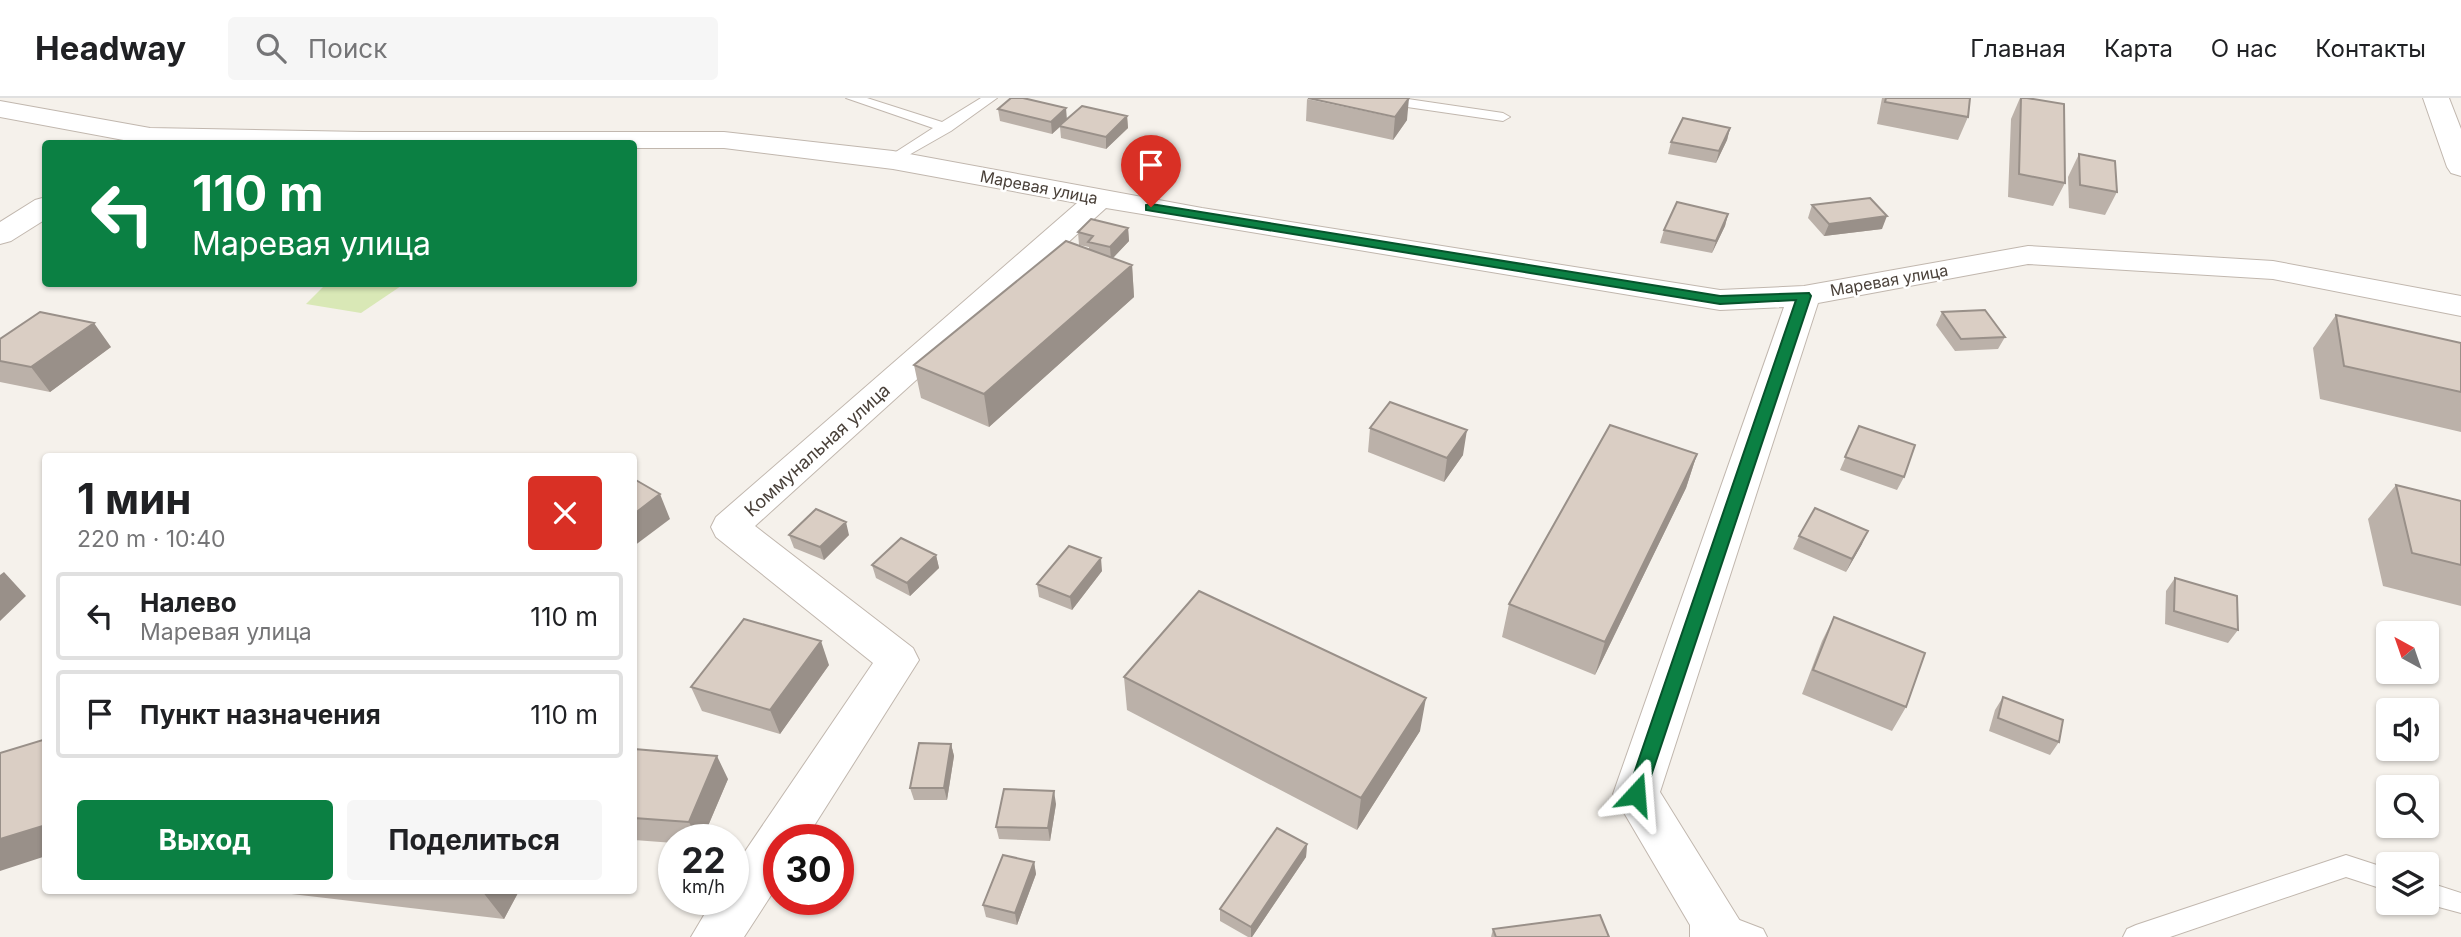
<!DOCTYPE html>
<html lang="ru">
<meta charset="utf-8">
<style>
body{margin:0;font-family:Inter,sans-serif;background:#f6f6f6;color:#202124;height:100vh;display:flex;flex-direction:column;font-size:26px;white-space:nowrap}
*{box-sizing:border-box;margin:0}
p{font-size:23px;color:#757577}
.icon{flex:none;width:38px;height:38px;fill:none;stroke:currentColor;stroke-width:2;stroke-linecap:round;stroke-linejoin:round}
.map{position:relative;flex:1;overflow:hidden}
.details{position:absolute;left:42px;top:355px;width:595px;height:441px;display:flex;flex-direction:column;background:#fff;border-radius:7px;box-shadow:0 2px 5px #0004}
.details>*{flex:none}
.top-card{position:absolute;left:42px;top:42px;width:595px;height:147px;border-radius:7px;box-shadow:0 2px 5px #0004;background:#0b8043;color:#fff;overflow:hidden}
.needle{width:46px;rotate:320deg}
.controls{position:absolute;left:2376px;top:523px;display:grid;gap:14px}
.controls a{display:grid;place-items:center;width:63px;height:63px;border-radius:7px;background:#fff;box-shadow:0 2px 5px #0004;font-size:35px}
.speed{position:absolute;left:658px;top:726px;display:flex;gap:14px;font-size:35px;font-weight:700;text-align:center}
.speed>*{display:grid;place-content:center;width:91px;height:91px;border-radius:50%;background:#fff;box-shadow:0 2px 5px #0004;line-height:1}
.speed small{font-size:18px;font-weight:400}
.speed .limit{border:10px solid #d22;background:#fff;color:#111}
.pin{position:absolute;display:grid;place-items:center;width:60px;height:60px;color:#fff;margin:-72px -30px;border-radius:50% 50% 50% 0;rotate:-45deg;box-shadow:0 0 7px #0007}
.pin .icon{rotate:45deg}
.me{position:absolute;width:77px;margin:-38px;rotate:19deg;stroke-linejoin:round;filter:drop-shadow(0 0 5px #0008)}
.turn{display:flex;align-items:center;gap:24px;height:147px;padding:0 35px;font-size:32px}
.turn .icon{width:91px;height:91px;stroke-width:2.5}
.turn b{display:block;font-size:49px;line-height:60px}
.round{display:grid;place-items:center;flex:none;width:74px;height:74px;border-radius:7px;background:#f6f6f6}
.summary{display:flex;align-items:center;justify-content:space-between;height:119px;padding:0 35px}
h1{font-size:42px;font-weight:700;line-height:52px}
.action{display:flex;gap:14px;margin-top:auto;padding:14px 35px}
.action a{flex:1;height:80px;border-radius:7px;background:#0b8043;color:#fff;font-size:28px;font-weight:700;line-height:80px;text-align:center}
.action a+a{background:#f6f6f6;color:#202124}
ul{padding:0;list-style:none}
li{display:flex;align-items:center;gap:21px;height:88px;margin:0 14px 10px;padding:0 21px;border:4px solid #e0e0e0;border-radius:7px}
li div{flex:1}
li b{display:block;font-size:26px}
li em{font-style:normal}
header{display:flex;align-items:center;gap:42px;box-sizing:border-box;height:98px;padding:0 35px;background:#fff;border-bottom:2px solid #e0e0e0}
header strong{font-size:33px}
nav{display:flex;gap:38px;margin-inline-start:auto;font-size:24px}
.search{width:490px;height:63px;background:#f6f6f6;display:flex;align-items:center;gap:18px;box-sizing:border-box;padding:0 24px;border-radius:7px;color:#757577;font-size:26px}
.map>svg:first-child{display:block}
.green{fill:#d9e8b6}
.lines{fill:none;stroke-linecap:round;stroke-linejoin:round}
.service-casing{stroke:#c1b7ae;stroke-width:2}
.minor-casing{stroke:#c1b7ae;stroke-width:2}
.service{fill:#fff;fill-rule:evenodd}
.minor{fill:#fff;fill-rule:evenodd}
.wall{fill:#bbb1a9}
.shaded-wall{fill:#999089}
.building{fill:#dacec4;stroke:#999089;stroke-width:2}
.route{fill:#0b8043;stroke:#07532c;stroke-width:2}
.labels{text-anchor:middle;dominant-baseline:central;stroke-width:5;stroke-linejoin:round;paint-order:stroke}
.far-street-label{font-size:16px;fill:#494039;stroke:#fff}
.street-label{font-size:18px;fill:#494039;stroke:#fff}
</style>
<header>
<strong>Headway</strong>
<div class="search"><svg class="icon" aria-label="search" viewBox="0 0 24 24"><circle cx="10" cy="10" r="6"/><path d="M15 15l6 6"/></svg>Поиск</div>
<nav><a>Главная</a><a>Карта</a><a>О нас</a><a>Контакты</a></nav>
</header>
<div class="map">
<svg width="2461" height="839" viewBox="0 0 2461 839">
<rect width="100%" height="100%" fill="#f5f1eb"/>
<!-- green -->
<path class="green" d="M326,186H404L361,215L306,206Z"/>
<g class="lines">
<!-- service casing -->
<g class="service-casing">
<path id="service" d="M846,0H867L942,24L981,0H997L951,33L893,66L888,65V59L933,30Z
M1366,0H1401L1503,15L1510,19L1503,23L1373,4Z
M2346,757L2389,771V793L2346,779L2170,839H2123L2127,831L2136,827Z
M2427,784L2461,795V815L2424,805H2427Z
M1716,813L1763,831L1767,839H1725L1707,832L1704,824L1707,816Z"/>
</g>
<!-- minor casing -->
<g class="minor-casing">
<path id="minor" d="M2423,0H2449L2461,31V78L2451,75L2447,69Z
M0,3L150,30L363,34H724L893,53L1202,110L1720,192L1804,188L2028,148L2273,163L2461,198V218L2273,181L2028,166L1818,205L1660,694L1740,823V839H1690V827L1613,696L1784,209L1720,212L1106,110L755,428L913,550L919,562L805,742H779V785L744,839H691L713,802H733V771L873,565L716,439L711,429L716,419L1077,105L893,71L724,50H634V46H145L0,19Z
M46,99V121L11,143L0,146V124L35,102Z"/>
</g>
<!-- service -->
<use href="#service" class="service"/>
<!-- minor -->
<use href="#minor" class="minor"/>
</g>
<!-- wall -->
<path class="wall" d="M1882,0H1970L1968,19L1958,42L1877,26Z
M2020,0L2065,85L2053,108L2008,99L2011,21Z
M1307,1L1407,22L1393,42L1306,23Z
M998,11L1067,21L1127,18L1128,30L1106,51L1061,40L1060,29L1052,36L1000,23Z
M1730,30L1727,42L1716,65L1668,56L1671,44Z
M2079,56L2117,94L2105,117L2069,110L2068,79Z
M1812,107L1882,131L1824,138L1808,120Z
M1728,116L1725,128L1712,155L1660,145L1664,132Z
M1128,130L1129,143L1113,160L1132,167L1134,199L989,329L921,300L914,267L1089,152V149L1079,147L1078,134Z
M1942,214L2005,239L1998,251L1955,253L1936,227Z
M2336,217L2461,245V334L2320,301L2313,250Z
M0,241L111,249L50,294L0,284Z
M1859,328L1904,379L1897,392L1840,372Z
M1370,330L1463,357L1444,384L1368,354Z
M1697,356L1686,390L1595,577L1502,539L1509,506Z
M2396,387L2461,403V508L2383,488L2368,421Z
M789,437H849L824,462L794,450Z
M1799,438L1862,446L1846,474L1793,451Z
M936,457L939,470L910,498L876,480L872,467Z
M1102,473L1072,512L1039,499L1037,486Z
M2175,480L2238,532L2228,545L2165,526L2166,493Z
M1834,519L1906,609L1892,633L1802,596L1822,543Z
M829,567L780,636L702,613L691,589Z
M1124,579L1420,633L1357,732L1127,612Z
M2003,599L2059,644L2050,657L1989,633L1995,612Z
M951,646L954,658L947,702H914L910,690Z
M634,651L728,681L702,742H674V745L634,742Z
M1056,706L1050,743L999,741L996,729Z
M1307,746L1306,759L1252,839H1248L1220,823V811Z
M1034,764L1036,776L1017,827L986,819L983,807Z
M266,793H519L504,821Z
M1493,831L1609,839H1491Z"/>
<!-- shaded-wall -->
<path class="shaded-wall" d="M1409,0L1407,22L1393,42L1395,19Z
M1066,10L1067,22L1052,36L1051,24Z
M1127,18L1128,30L1106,51V39Z
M1730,30L1727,42L1716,65L1719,53Z
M1728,116L1725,128L1712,155L1716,143Z
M1887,118L1882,131L1824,138L1829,126Z
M1128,130L1129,143L1111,162L1110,149Z
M1132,167L1134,199L989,329L984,296Z
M94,225L111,249L50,294L31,269Z
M1467,332L1463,357L1444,384L1447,360Z
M1697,356L1686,390L1595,577L1605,544Z
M660,396L670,421L634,448V416Z
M846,424L849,437L824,462L820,449Z
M1868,433L1862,446L1846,474L1852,461Z
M936,457L939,470L910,498L907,485Z
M1101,460L1102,473L1072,512L1070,499Z
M4,474L26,498L0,523V477Z
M821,543L829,567L780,636L770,612Z
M1426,600L1420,633L1357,732L1361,700Z
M951,646L954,658L947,702L944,690Z
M717,658L728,681L702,742H698L689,724Z
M1054,693L1056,706L1050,743L1048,730Z
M46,727V758L0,773V741Z
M1307,746L1306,759L1252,839H1251V829Z
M1034,764L1036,776L1017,827L1015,815Z
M482,793H519L504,821Z"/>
<!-- building -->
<path class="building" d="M1011,0H1023L1066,10L1051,24L998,11Z
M1308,0H1409L1395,19Z
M1886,0H1970L1968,19L1885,4Z
M2021,0H2027L2064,6L2065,85L2019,76Z
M1082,8L1127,18L1106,39L1059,28Z
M1683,20L1730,30L1719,53L1671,44Z
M2079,56L2115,63L2117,94L2080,87Z
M1870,100L1887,118L1829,126L1812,107Z
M1677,104L1728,116L1716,143L1664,132Z
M1091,121L1128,130L1110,149L1088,144L1093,138L1078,134Z
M1066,143L1132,167L984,296L914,267Z
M1985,212L2005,239L1961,241L1942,214Z
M40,214L94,225L31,269L0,263V241Z
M2336,217L2461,245V294L2344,268Z
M1390,304L1467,332L1447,360L1370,330Z
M1610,327L1697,356L1605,544L1509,506Z
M1859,328L1915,347L1904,379L1845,359Z
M634,381L660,396L634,416Z
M2396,387L2461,403V467L2412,455Z
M1815,410L1868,433L1852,461L1799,438Z
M816,411L846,424L820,449L789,437Z
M901,440L936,457L907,485L872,467Z
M1069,448L1101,460L1070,499L1037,486Z
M2175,480L2237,498L2238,532L2174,513Z
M1199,493L1426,600L1361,700L1124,579Z
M1834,519L1925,555L1906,609L1813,572Z
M744,521L821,543L770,612L691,589Z
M2003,599L2063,622L2059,644L1998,620Z
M46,641V727L0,741V655Z
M919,645L951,646L944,690H910Z
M634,651L717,658L689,724L634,720Z
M1004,691L1054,693L1048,730L996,729Z
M1277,730L1307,746L1251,829L1220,811Z
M1003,757L1034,764L1015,815L983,807Z
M1600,817L1609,839H1496L1493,831Z"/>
<!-- route -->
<path class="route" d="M1151,106L1720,198L1809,195L1811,198L1643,702H1629L1627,696L1796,202L1720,206L1146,112V107Z"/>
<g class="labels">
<!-- far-street labels -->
<g class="far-street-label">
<text transform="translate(1039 89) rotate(11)">Маревая улица</text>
<text transform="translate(1889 182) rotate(-10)">Маревая улица</text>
</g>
<!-- street labels -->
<g class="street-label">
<text transform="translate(817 352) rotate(-42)">Коммунальная улица</text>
</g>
</g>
</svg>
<div class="controls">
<a><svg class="needle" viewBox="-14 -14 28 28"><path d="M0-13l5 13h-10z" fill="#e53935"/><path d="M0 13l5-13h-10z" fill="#757577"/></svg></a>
<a><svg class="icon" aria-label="sound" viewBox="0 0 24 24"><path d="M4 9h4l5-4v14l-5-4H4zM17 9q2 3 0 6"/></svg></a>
<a><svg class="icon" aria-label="search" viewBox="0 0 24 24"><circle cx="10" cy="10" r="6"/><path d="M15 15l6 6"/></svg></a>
<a><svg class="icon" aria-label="layers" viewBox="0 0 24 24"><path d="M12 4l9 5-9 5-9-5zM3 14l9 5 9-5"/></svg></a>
</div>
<div class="speed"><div>22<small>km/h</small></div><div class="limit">30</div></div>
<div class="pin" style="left:1151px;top:109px;background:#d93025"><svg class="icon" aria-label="arrive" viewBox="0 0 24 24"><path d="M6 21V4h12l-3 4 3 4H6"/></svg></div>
<svg class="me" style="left:1636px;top:696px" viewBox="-20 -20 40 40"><path d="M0-17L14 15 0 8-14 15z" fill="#0b8043" stroke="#fff" stroke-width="4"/></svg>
<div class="top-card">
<div class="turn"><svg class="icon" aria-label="left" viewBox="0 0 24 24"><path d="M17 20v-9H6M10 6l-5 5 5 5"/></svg><div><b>110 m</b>Маревая улица</div></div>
</div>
<section class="details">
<div class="summary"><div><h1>1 мин</h1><p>220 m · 10:40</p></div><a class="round" style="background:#d93025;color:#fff"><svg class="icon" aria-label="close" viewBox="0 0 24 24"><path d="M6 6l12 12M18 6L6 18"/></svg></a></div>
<ul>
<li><svg class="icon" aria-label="left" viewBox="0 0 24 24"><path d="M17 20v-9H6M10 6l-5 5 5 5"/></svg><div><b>Налево</b><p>Маревая улица</p></div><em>110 m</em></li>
<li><svg class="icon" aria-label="arrive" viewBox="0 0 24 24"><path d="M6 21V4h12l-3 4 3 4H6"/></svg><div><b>Пункт назначения</b></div><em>110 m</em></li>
</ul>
<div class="action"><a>Выход</a><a>Поделиться</a></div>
</section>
</div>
